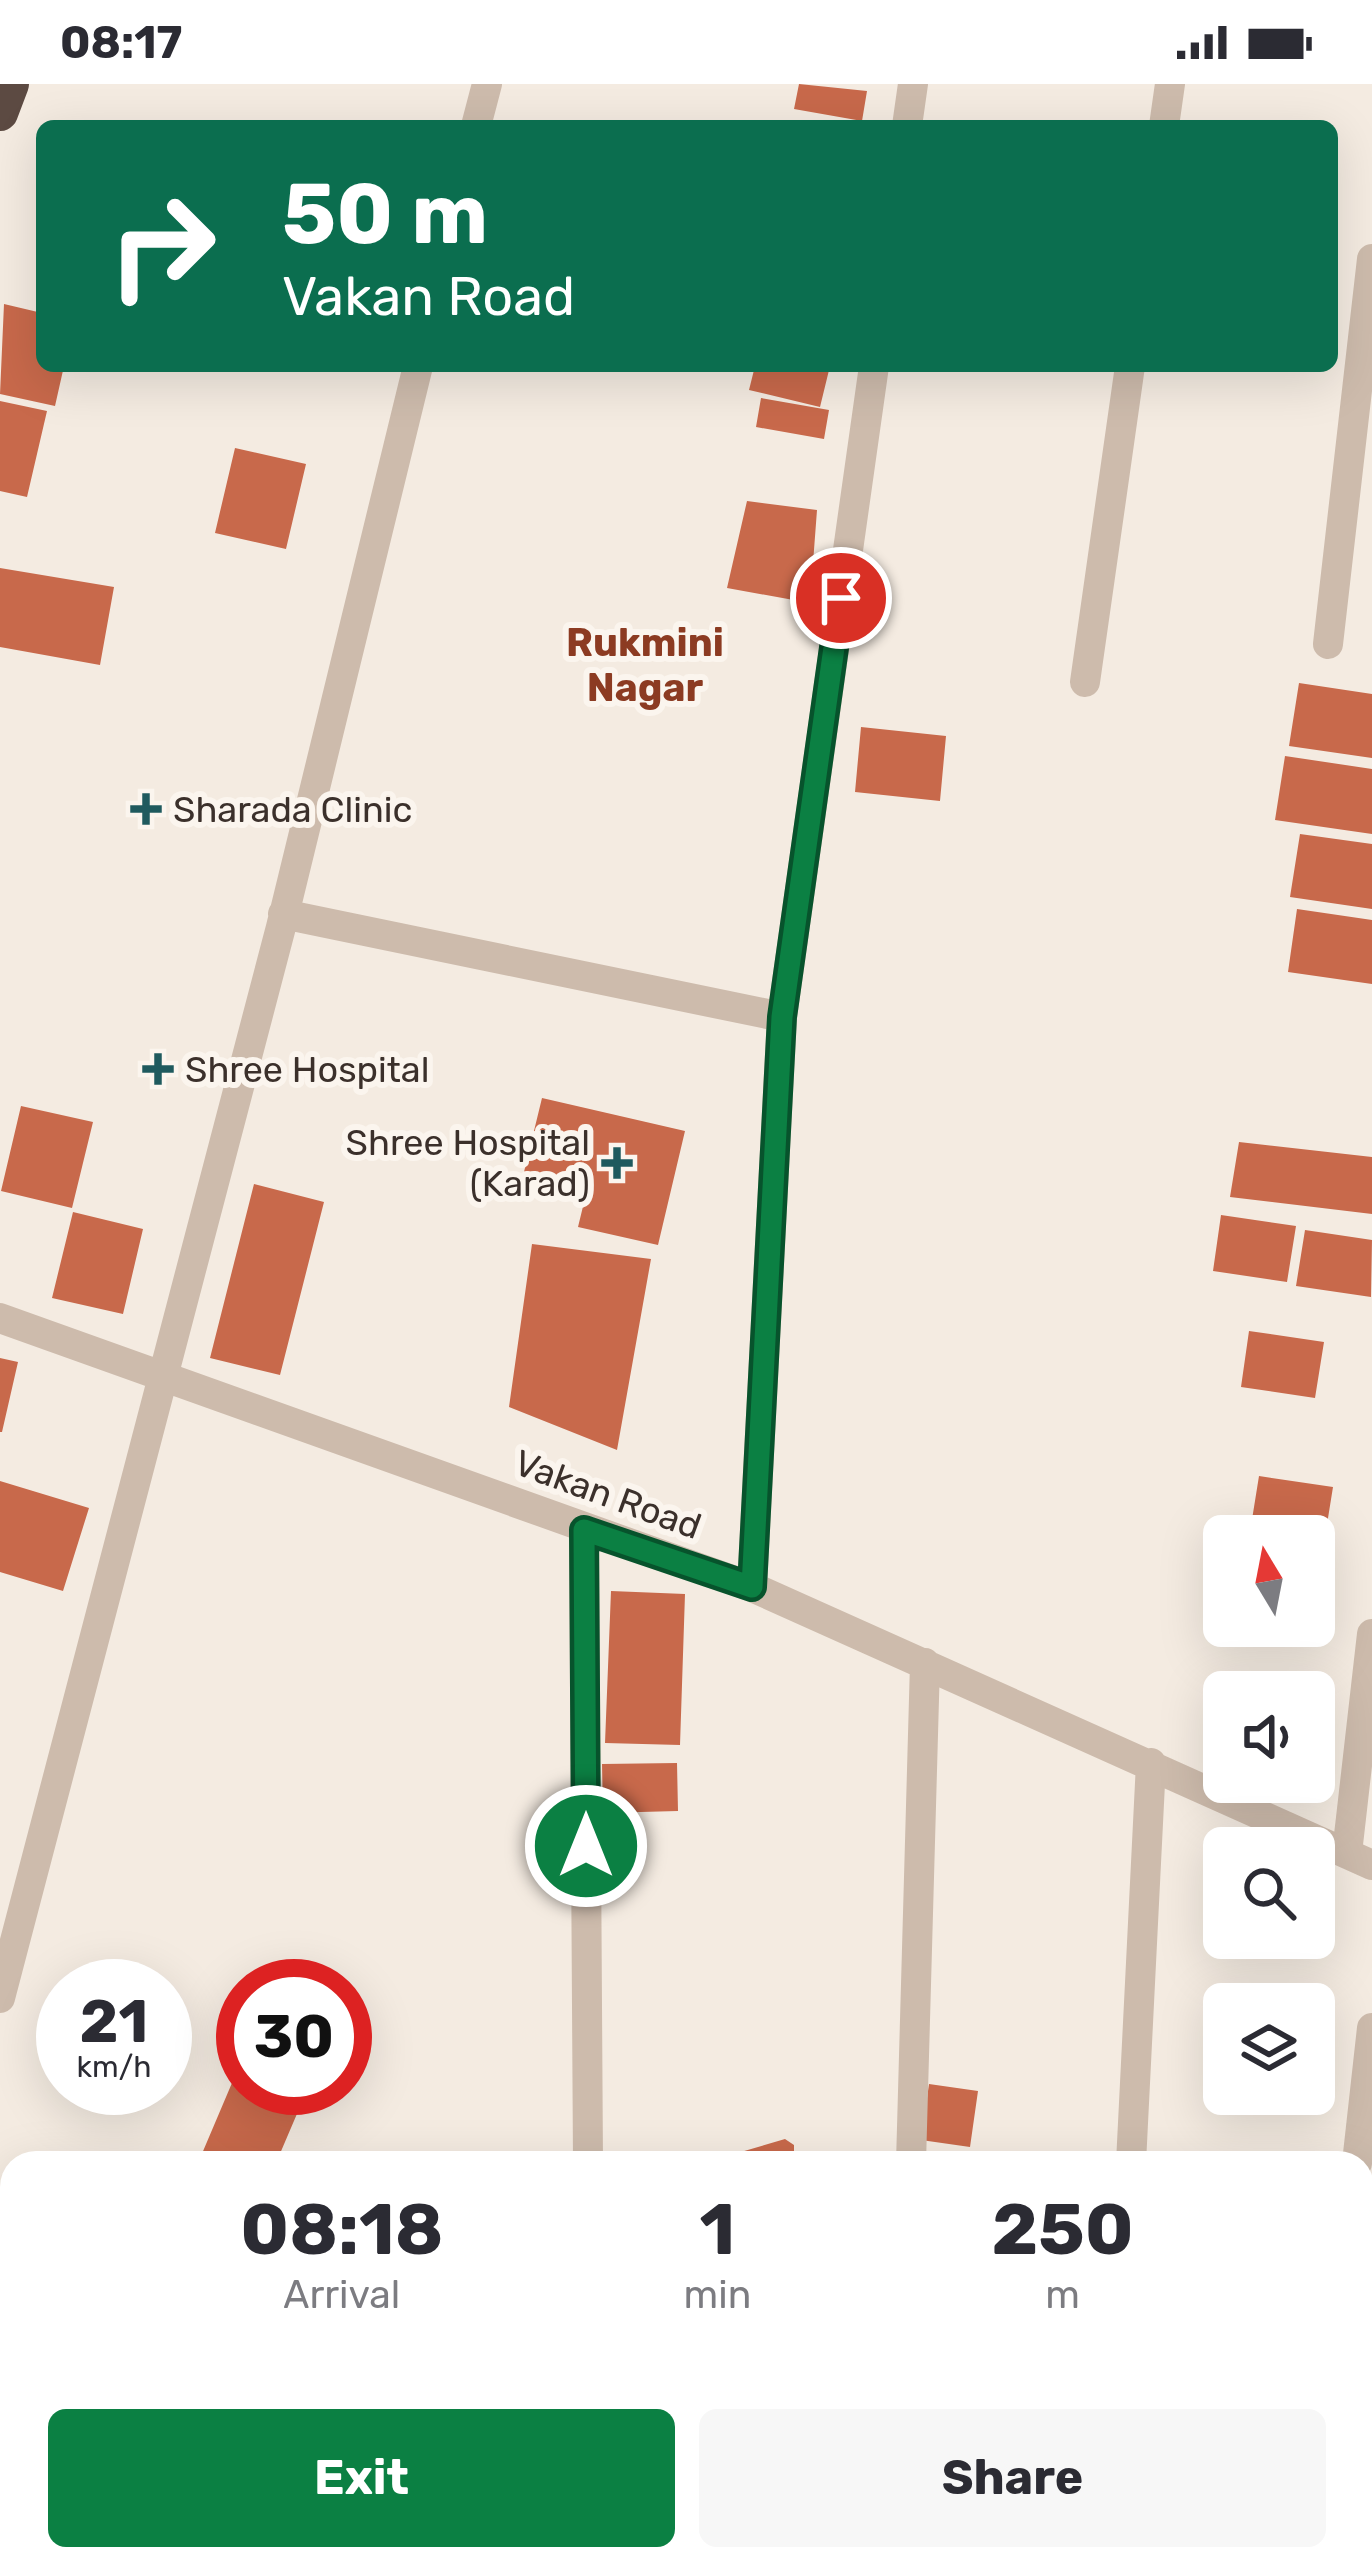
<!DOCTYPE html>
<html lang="en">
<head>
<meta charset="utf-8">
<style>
	body { margin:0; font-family:Rubik,sans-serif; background:#f7f7f7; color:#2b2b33; height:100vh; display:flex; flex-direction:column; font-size:45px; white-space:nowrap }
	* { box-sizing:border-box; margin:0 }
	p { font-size:39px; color:#7c7c81 }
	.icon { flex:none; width:66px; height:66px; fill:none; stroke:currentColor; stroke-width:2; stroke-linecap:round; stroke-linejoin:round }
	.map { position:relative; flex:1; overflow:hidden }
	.sheet { position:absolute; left:0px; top:2067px; width:1374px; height:420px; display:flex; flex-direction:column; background:#fff; border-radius:36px 36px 0 0; box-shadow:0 12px 48px #0002 }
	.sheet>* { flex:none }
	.guide { position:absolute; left:36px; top:36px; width:1302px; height:252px; border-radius:18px; box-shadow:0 12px 48px #0002; background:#0b6e4f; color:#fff; overflow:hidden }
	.needle { width:78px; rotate:350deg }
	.buttons { position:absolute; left:1203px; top:1431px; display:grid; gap:24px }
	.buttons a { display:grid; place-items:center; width:132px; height:132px; border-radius:18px; background:#fff; box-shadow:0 12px 48px #0002; font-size:60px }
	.speed { position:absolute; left:36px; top:1875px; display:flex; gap:24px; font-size:60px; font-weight:700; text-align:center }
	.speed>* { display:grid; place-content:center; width:156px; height:156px; border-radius:50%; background:#fff; box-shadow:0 12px 48px #0002; line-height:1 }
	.speed small { font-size:30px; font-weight:400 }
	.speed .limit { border:18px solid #d22; background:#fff; color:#111 }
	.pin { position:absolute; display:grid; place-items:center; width:102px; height:102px; color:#fff; margin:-51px; border:6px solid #fff; border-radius:50%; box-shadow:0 3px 12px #0007 }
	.me { position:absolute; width:132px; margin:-66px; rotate:0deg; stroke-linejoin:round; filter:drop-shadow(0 0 9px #0008) }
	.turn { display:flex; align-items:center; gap:42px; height:252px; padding:0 48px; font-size:54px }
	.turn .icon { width:156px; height:156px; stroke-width:2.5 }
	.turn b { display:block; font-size:84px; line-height:102px }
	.eta { display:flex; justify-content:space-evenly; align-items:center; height:204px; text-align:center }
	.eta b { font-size:72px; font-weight:700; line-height:84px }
	.cta { display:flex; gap:24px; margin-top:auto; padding:24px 48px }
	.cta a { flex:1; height:138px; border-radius:18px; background:#0b8043; color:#fff; font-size:48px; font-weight:700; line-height:138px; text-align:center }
	.cta a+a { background:#f7f7f7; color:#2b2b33 }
	.status { display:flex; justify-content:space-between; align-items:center; height:84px; padding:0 60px; background:#fff; direction:ltr }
	.status svg { height:33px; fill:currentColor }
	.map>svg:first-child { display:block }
</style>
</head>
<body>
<div class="status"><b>08:17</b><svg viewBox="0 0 49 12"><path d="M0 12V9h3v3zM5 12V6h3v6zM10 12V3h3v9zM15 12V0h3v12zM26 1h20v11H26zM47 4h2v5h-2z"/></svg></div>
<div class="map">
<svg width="1372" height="2487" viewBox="0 0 1372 2487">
	<rect width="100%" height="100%" fill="#f4ebe1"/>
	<!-- building -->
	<path fill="#c8694b" d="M799,0l68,7 -5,30 -68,-12z
		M4,220l38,9v53h22l-9,40 -55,-12z
		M755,282h75l-10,41 -71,-17z
		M761,314l68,12 -5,29 -68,-12z
		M0,317l47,10 -20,86 -27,-6z
		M235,364l71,16 -20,85 -71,-16z
		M747,417l70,9 -7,93 -83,-15z
		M0,484l114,19 -14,78 -100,-18z
		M1299,599l73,11v64l-83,-12z
		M861,643l85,9 -6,65 -85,-9z
		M1285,672l87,13v65l-97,-14z
		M1300,750l72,10v65l-82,-12z
		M1297,825l75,11v64l-84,-12z
		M542,1014l143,33 -27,114 -80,-18 9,-37 -64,-14z
		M21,1022l72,16 -21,86 -71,-17z
		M1239,1058l133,15v57l-142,-17z
		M254,1100l70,18 -44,173 -70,-17z
		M73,1128l70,17 -20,85 -71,-16z
		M1221,1131l75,11 -9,56 -74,-11z
		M1305,1146l67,10 -1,57 -75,-11z
		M532,1160l119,15 -34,191 -108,-43z
		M1249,1247l75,11 -9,56 -74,-11z
		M0,1274l18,4 -16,70h-2z
		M1259,1392l74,11 -9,56 -10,-1v-6l-64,-4z
		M0,1397l89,27 -26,83 -63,-19z
		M611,1507l74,3 -5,151 -75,-2z
		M677,1679l1,48 -75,2 -1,-49z
		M243,1973v31h65l-32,75h-78z
		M929,2000l49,7 -8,56 -49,-7z
		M785,2055l9,6v18h-60v-9z"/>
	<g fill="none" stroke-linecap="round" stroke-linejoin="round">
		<!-- street -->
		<path stroke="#cdbbac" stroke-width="30" d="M476,42l11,-42
			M907,42l6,-42
			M1164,42l6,-42
			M1328,560l44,-385
			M1085,598l45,-316
			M283,830l499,103
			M0,1234l752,269 620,278
			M584,1446l4,633
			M752,1503l30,-570 92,-651
			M1347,1769l25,-219
			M0,1914l281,-1071 137,-561
			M911,2079l14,-500
			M1131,2079l20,-400
			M1357,2079l15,-135
			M0,2133l12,6
			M1233,2475l49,12
			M583,2487v-12
			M900,2487v-12
			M1112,2487v-12
			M1311,2487l1,-12"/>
		<!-- highway -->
		<path stroke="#5c4a42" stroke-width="36" d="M0,29l11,-29"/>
	</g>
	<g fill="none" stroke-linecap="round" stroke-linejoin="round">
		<!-- route casing -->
		<g stroke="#07532c" stroke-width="30">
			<path id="route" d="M586,1762l-2,-316 168,57 30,-570 59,-419"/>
		</g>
		<!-- route -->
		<use href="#route" stroke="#0b8043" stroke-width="21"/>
	</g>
	<!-- markers -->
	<g fill="#1f5a5e" stroke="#fbf5ee" stroke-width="4.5">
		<path d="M140 707h12v12h12v12h-12v12h-12v-12h-12v-12h12z"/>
		<path d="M152 967h12v12h12v12h-12v12h-12v-12h-12v-12h12z"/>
		<path d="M611 1061h12v12h12v12h-12v12h-12v-12h-12v-12h12z"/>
	</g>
	<g text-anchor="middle" stroke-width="12" stroke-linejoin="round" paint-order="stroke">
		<!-- poi labels -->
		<g font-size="36" fill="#3b302b" stroke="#fbf5ee" text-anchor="start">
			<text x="173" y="738">Sharada Clinic</text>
			<text x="185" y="998">Shree Hospital</text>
			<text x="590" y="1071" text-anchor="end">Shree Hospital<tspan x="590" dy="41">(Karad)</tspan></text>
		</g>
		<!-- street labels -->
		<g font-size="36" fill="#3b302b" stroke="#fbf5ee">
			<text transform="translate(608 1410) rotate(20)" y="13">Vakan Road</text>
		</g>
		<!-- neighbourhood labels -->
		<g font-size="39" font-weight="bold" fill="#8c3b22" stroke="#fbf5ee">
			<text x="645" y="572">Rukmini<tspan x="645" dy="45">Nagar</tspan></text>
		</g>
	</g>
</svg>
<div class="buttons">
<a><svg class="needle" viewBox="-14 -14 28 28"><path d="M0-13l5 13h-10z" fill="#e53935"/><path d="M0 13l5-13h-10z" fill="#7c7c81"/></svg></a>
<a><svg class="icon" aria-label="sound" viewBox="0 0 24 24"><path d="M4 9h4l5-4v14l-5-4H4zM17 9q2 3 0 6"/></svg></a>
<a><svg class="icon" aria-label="search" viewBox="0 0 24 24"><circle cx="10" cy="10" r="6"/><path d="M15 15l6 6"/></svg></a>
<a><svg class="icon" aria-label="layers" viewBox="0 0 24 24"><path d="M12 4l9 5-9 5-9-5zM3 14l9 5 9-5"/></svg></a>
</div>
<div class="speed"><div>21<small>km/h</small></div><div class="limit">30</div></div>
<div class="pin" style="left:841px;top:514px;background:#d93025"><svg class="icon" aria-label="arrive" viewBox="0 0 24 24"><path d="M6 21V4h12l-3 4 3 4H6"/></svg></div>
<svg class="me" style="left:586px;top:1762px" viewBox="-20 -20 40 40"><circle r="17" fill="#0b8043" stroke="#fff" stroke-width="3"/><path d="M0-11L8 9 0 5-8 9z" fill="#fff"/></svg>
<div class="guide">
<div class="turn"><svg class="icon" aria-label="right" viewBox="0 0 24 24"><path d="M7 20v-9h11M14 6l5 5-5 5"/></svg><div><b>50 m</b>Vakan Road</div></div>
</div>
<section class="sheet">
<div class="eta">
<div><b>08:18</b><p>Arrival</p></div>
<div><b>1</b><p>min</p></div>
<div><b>250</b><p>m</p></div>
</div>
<div class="cta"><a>Exit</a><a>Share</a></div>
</section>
</div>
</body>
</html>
